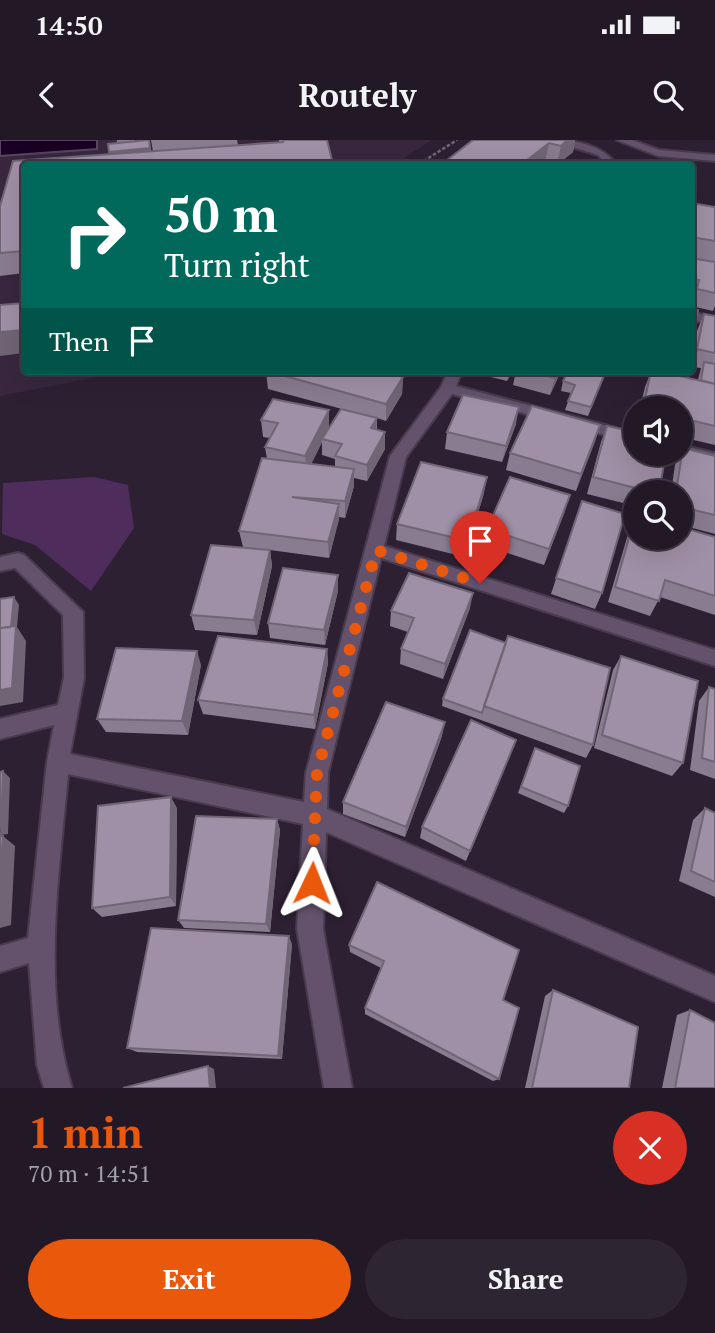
<!DOCTYPE html>
<html lang="en">
<head>
<meta charset="utf-8">
<style>
	body { margin:0; font-family:"PT Serif",serif; background:#2e2532; color:#f1f3f6; height:100vh; display:flex; flex-direction:column; font-size:26px; white-space:nowrap }
	* { box-sizing:border-box; margin:0 }
	p { font-size:23px; color:#a2a0a7 }
	.icon { flex:none; width:38px; height:38px; fill:none; stroke:currentColor; stroke-width:2; stroke-linecap:round; stroke-linejoin:round }
	.map { position:relative; height:948px; overflow:hidden }
	.panel { display:flex; flex-direction:column; background:#221826; flex:1 }
	.panel>* { flex:none }
	.hud { position:absolute; left:21px; top:21px; width:674px; height:214px; border-radius:7px; box-shadow:0 7px 28px #0002,0 0 0 2px #3f3743; background:#00695c; color:#fff; overflow:hidden }
	.controls { position:absolute; left:623px; top:256px; display:grid; gap:14px }
	.controls a { display:grid; place-items:center; width:70px; height:70px; border-radius:50%; background:#221826; box-shadow:0 7px 28px #0002,0 0 0 2px #3f3743; font-size:35px }
	.pin { position:absolute; display:grid; place-items:center; width:60px; height:60px; color:#fff; margin:-72px -30px; border-radius:50% 50% 50% 0; rotate:-45deg; box-shadow:0 0 7px #0007 }
	.pin .icon { rotate:45deg }
	.me { position:absolute; width:77px; margin:-38px; rotate:2deg; stroke-linejoin:round; filter:drop-shadow(0 0 5px #0008) }
	.turn { display:flex; align-items:center; gap:24px; height:147px; padding:0 28px; font-size:32px }
	.turn .icon { width:91px; height:91px; stroke-width:2.5 }
	.turn b { display:block; font-size:49px; line-height:60px }
	.then { display:flex; align-items:center; height:66px; padding:0 28px; background:#0003; gap:14px; font-size:26px }
	.round { display:grid; place-items:center; flex:none; width:74px; height:74px; border-radius:37px; background:#2e2532 }
	.head { display:flex; align-items:center; justify-content:space-between; height:119px; padding:0 28px }
	h1 { font-size:42px; font-weight:700; line-height:52px; color:#ea580c }
	.cta { display:flex; gap:14px; margin-top:auto; padding:14px 28px }
	.cta a { flex:1; height:80px; border-radius:42px; background:#ea580c; color:#fff; font-size:28px; font-weight:700; line-height:80px; text-align:center }
	.cta a+a { background:#2e2532; color:#f1f3f6 }
	.status { display:flex; justify-content:space-between; align-items:center; height:49px; padding:0 35px; background:#221826; direction:ltr }
	.status svg { height:19px; fill:currentColor }
	header { display:flex; justify-content:space-between; align-items:center; height:91px; padding:0 28px; background:#221826; font-size:32px; font-weight:700 }
	.map>svg:first-child { display:block }
</style>
</head>
<body>
<div class="status"><b>14:50</b><svg viewBox="0 0 49 12"><path d="M0 12V9h3v3zM5 12V6h3v6zM10 12V3h3v9zM15 12V0h3v12zM26 1h20v11H26zM47 4h2v5h-2z"/></svg></div>
<header><svg class="icon" aria-label="back" viewBox="0 0 24 24"><path d="M15 5l-7 7 7 7"/></svg>Routely<svg class="icon" aria-label="search" viewBox="0 0 24 24"><circle cx="10" cy="10" r="6"/><path d="M15 15l6 6"/></svg></header>
<div class="map">
<svg width="715" height="948" viewBox="0 0 715 948">
	<rect width="100%" height="100%" fill="#2d2033"/>
	<!-- built -->
	<path fill="#38273f" d="M0,0h432l-37,24h-371v207h104l-128,25z"/>
	<!-- green -->
	<path fill="#4e2c5c" d="M94,337l34,8 6,43 -43,63 -56,-46 -33,-11 1,-51z"/>
	<!-- water -->
	<path fill="#190024" stroke="#584461" stroke-width="2" d="M0,0h97v9l-97,7z"/>
	<g fill="none" stroke-linecap="round" stroke-linejoin="round">
		<!-- minor casing -->
		<g stroke="#473b4d" stroke-width="4">
			<path id="minor" d="M550,0c24,0 51,4 66,24h-10l-8,-9z
				M617,0h15l27,10 56,5v6l-57,-5z
				M691,172l24,5v8l-24,-5z
				M448,231h14l-6,15 179,47v10l-183,-49 -46,63 -22,89 331,104v16l-334,-108 -53,215 -1,36 388,167v26l-389,-170 -3,97 29,159h-28l-27,-159 6,-105 -235,-50c-9,102 -27,214 4,314h-28l-7,-23 -8,-102 -29,9v-26l28,-8 19,-176 7,-37 -54,14v-20l58,-14 6,-27 -1,-63 -48,-47 -15,3v-14l18,-4 6,2 59,57 1,66 -14,76 234,48 2,-29 84,-317 51,-69z
				M681,305l34,8v12l-40,-11 6,-1z"/>
		</g>
		<!-- path -->
		<path stroke="#726777" stroke-width="2.5" stroke-dasharray="3.5 2" stroke-linecap="butt" d="M419,24l38,-24"/>
		<!-- minor -->
		<use href="#minor" fill="#64526d" fill-rule="evenodd"/>
	</g>
	<!-- wall -->
	<path fill="#8a7c90" fill-rule="evenodd" d="M117,0h18v1l14,-1 2,11h2l-2,-11h86l1,5 41,-3v-2h48l6,24h-309v109l-24,3v-70l13,-45 97,-7 -2,-10 9,-1z
		M473,0h102l-2,12 -15,12 -13,-1 -2,1h-101z
		M691,63l24,4v99l-2,5 -22,-5 2,-10h-2z
		M704,174l11,2v129l-34,-8v-29h-41l5,-21 4,-10 -23,-6h65v-23h2l4,-17zM693,227l8,1 -3,12 -10,-2z
		M475,231h38l-6,10 -32,-8z
		M516,231h45l-11,24 -37,-10z
		M606,231l-18,45 -23,-6 6,-17 -10,-2 2,-10z
		M266,232l137,5 -1,17 -16,27 -9,-3v12l8,19 -18,32 -13,-3v8l-9,32 -6,-1 -10,41 -59,-8 2,16 -15,69 -62,-5 -4,-15 73,-65 -21,-3 -4,-16 28,-72 -2,-12 5,-9 -7,-1 -2,-17 68,7 24,-15 -85,-23zM322,302v13l13,4v8l-24,-3z
		M516,284l-14,38 -57,-13 2,-17z
		M600,285l-24,66 -70,-21 4,-17z
		M607,286l52,66h-24v14l-48,-12 14,-52z
		M683,308l32,8v78l-34,-9v-33h-10l4,-27z
		M484,353l-19,64 -69,-17 1,-16z
		M582,361l20,92 -7,16 -44,-15z
		M565,371l-21,54 -61,-20 4,-16z
		M635,376l80,21v78l-55,-18 -10,19 -42,-14 21,-71z
		M338,435v16l-13,54 -55,-7 -2,-15z
		M470,468l-27,71 -43,-15 1,-15 7,-17 -18,-6 1,-15z
		M470,490l123,115 -7,13 -144,-52 1,-7z
		M327,509l1,14 -13,66 -112,-15 -5,-14z
		M621,516l62,107 -11,13 -78,-28 19,-78z
		M201,525l-13,70 -82,-3 -9,-13z
		M709,547l6,2v90l-25,-9 9,-69z
		M442,596l-37,101 -62,-23v-12z
		M516,600l-50,121 -46,-23 2,-11z
		M535,608l33,58 -4,7 -46,-20z
		M177,668l-1,98 -74,11 -10,-9z
		M705,668l10,5v84l-36,-16 14,-61z
		M277,679l3,11 -10,102 -86,-4 -6,-8z
		M292,804l-10,115 -145,-7 -10,-4z
		M349,805l154,55 -4,79 -6,2 -128,-67v-6l16,-40 -31,-16z
		M553,850l76,98h-104l20,-92z
		M690,870l25,78h-53l15,-73z"/>
	<!-- shaded-wall -->
	<path fill="#706575" d="M567,0h8l-2,12 -15,12h-1l4,-18z
		M549,3l-4,20 -2,1h-21z
		M150,8l2,8 -41,4 -2,-8z
		M24,190v23l-24,3v-24z
		M510,231h3l-6,10z
		M558,231h3l-11,24 5,-17z
		M403,237l-1,17 -16,27v-17z
		M519,267l-3,17 -14,38 4,-16z
		M329,270v16l-7,13v3l-15,31 -2,-17z
		M377,278l-1,17 -5,-7z
		M600,285l-5,17 -19,49 5,-17z
		M385,292v17l-18,32v-16z
		M354,329v17l-9,32v-17z
		M487,337l-3,16 -19,64 3,-16z
		M570,355l-5,16 -21,54 5,-16z
		M339,364v16l-10,38 -1,-16z
		M270,410l2,16 -15,69 -3,-15z
		M338,435v16l-13,54 -1,-15z
		M473,453l-3,15 -27,71 2,-15z
		M14,457l5,8 -2,22 9,14 -3,61 -23,4v-16l11,-60z
		M327,509l1,14 -13,66 -1,-14z
		M197,511l4,14 -13,70 -6,-14z
		M445,582l-3,14 -37,101 1,-10z
		M3,631l7,7 -2,56 -8,1z
		M171,657l6,11 -1,98 -6,-9z
		M277,679l3,11 -10,102 -4,-8z
		M3,696l12,10 -4,79 -11,3v-53z
		M289,796l3,8 -10,115 -4,-3z
		M208,926l6,3 2,19h-6z"/>
	<!-- building -->
	<path fill="#a090a7" stroke="#706575" stroke-width="2" d="M149,0l1,8 -41,4 -1,-8z
		M283,0h44l6,24h-38l-1,-3 -52,3h-218v87l-24,2v-47l13,-45 270,-19z
		M473,0h94l-6,6 -12,-3 -27,21h-80z
		M691,63l24,4v34l-24,-4z
		M691,118l24,4v31l-18,-4 2,-9 -8,-2z
		M24,163v27l-24,2v-27z
		M691,169l7,1 -7,35z
		M704,174l11,2v37l-18,-4z
		M691,208l6,1 -4,19h-2z
		M704,222l11,2v20l-14,-4z
		M267,231h114l22,6 -17,27z
		M527,231h31l-3,7z
		M568,231h38l-15,36 -23,-6 7,-16 -12,-4z
		M651,231h6l58,13v42l-34,-8v-10h-38z
		M463,255l56,12 -13,39 -59,-14z
		M273,259l56,11 -24,46 -40,-9 13,-24 -17,-3z
		M532,266l68,19 -19,49 -71,-21z
		M341,269l36,9 -6,10 14,4 -18,33 -32,-9 7,-12 -20,-5z
		M607,286l28,6v21h31l-7,39h-8l-58,-15z
		M683,308l32,8v59l-34,-8v-15h-5z
		M262,318l92,11 -9,32 -53,-4 47,7 -11,38 -89,-11z
		M421,322l66,15 -19,64 -71,-17z
		M510,337l60,18 -21,54 -62,-20z
		M582,361l43,13 -23,79 -46,-15z
		M635,377v20h46v-10l34,10v59l-50,-16 -6,21 -44,-14z
		M211,405l59,5 -16,70 -63,-5z
		M283,428l55,7 -14,55 -56,-7z
		M409,433l64,20 -28,71 -44,-15 13,-31 -23,-7z
		M14,457l-3,30 -11,1v-29z
		M16,486l-4,62 -12,2v-62z
		M470,490l36,13 -24,70 -39,-14z
		M218,496l109,13 -13,66 -116,-15z
		M508,496l102,32 -17,77 -109,-39z
		M116,508l81,3 -15,70 -85,-2z
		M621,516l77,25 -15,82 -81,-28z
		M709,547l6,2v73l-13,-4z
		M386,562l59,20 -39,105 -63,-25z
		M471,580l45,20 -46,111 -48,-24z
		M535,608l45,18 -12,40 -47,-19z
		M3,631l-2,57h-1v-56z
		M171,657l-1,100 -78,11 6,-102z
		M705,668l10,5v69l-24,-11z
		M196,676l81,3 -11,105 -88,-4z
		M0,696h3l-3,39z
		M377,742l142,68 -16,50 16,8 -20,71 -134,-71 19,-47 -35,-16z
		M151,788l138,8 -11,120 -151,-8z
		M553,850l85,37 -9,61h-97z
		M690,870l25,13v65h-40z
		M208,926l2,22h-87z"/>
	<g fill="none" stroke-linecap="round" stroke-linejoin="round">
		<!-- route -->
		<path stroke="#ea580c" stroke-width="12" stroke-dasharray="0 21.6" d="M312,743l5,-110 59,-223 104,33"/>
	</g>
</svg>
<div class="controls">
<a><svg class="icon" aria-label="sound" viewBox="0 0 24 24"><path d="M4 9h4l5-4v14l-5-4H4zM17 9q2 3 0 6"/></svg></a>
<a><svg class="icon" aria-label="search" viewBox="0 0 24 24"><circle cx="10" cy="10" r="6"/><path d="M15 15l6 6"/></svg></a>
</div>
<div class="pin" style="left:480px;top:443px;background:#d93025"><svg class="icon" aria-label="arrive" viewBox="0 0 24 24"><path d="M6 21V4h12l-3 4 3 4H6"/></svg></div>
<svg class="me" style="left:312px;top:743px" viewBox="-20 -20 40 40"><path d="M0-17L14 15 0 8-14 15z" fill="#ea580c" stroke="#fff" stroke-width="4"/></svg>
<div class="hud">
<div class="turn"><svg class="icon" aria-label="right" viewBox="0 0 24 24"><path d="M7 20v-9h11M14 6l5 5-5 5"/></svg><div><b>50 m</b>Turn right</div></div>
<div class="then">Then<svg class="icon" aria-label="arrive" viewBox="0 0 24 24"><path d="M6 21V4h12l-3 4 3 4H6"/></svg></div>
</div>
</div>
<section class="panel">
<div class="head"><div><h1>1 min</h1><p>70 m · 14:51</p></div><a class="round" style="background:#d93025;color:#fff"><svg class="icon" aria-label="close" viewBox="0 0 24 24"><path d="M6 6l12 12M18 6L6 18"/></svg></a></div>
<div class="cta"><a>Exit</a><a>Share</a></div>
</section>
</body>
</html>
